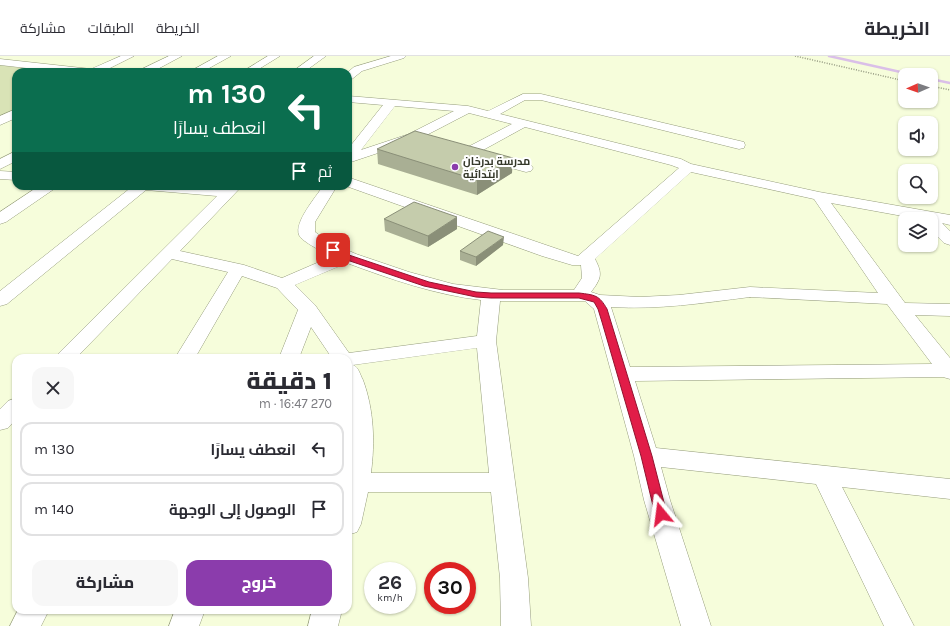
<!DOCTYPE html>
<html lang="ar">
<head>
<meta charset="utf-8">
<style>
	body { margin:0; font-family:Karla,Cairo,sans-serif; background:#f7f7f7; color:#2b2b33; direction:rtl; height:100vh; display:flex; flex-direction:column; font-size:15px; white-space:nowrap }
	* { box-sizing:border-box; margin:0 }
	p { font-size:13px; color:#7c7c81 }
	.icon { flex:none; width:22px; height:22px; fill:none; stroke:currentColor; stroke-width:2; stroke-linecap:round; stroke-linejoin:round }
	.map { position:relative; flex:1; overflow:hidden; direction:ltr }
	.side { position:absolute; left:12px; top:298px; width:340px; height:260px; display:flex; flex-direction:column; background:#fff; border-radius:12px; box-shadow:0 1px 3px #0004; direction:rtl }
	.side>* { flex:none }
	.hud { position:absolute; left:12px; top:12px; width:340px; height:122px; border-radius:12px; box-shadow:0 1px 3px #0004; direction:rtl; background:#0b6e4f; color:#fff; overflow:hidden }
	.needle { width:26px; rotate:268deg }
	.controls { position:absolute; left:898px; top:12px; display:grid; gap:8px }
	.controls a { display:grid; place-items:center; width:40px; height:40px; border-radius:8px; background:#fff; box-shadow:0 1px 3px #0004; font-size:20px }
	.speed { position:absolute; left:364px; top:506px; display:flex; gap:8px; font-size:20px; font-weight:700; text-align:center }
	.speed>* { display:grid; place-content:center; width:52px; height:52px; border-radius:50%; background:#fff; box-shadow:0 1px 3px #0004; line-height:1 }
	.speed small { font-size:10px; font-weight:400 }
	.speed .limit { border:6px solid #d22; background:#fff; color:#111 }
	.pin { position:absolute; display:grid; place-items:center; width:34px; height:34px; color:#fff; margin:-17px; border-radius:8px; box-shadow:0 2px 6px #0006 }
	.me { position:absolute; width:44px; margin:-22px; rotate:344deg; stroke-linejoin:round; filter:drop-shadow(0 0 3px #0008) }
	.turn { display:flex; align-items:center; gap:14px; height:84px; padding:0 20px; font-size:18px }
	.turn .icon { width:52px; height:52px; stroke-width:2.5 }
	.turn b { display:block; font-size:28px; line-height:34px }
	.then { display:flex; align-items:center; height:38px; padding:0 20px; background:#0003; gap:8px; font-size:15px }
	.round { display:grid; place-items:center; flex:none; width:42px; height:42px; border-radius:12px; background:#f7f7f7 }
	.overview { display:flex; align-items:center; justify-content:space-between; height:68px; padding:0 20px }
	h1 { font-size:24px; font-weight:800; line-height:30px }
	.cta { display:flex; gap:8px; margin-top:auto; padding:8px 20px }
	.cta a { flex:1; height:46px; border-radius:12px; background:#8b3cac; color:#fff; font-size:16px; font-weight:800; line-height:46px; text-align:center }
	.cta a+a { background:#f7f7f7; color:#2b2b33 }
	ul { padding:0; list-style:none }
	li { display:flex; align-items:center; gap:12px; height:54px; margin:0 8px 6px; padding:0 12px; border:2px solid #e1e1e2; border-radius:12px }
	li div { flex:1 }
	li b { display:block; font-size:15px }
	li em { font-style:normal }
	header { display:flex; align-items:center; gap:24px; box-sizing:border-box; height:56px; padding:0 20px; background:#fff; border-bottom:1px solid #e1e1e2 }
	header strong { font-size:19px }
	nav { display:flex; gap:22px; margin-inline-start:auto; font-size:14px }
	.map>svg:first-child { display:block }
</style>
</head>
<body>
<header>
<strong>الخريطة</strong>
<nav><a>الخريطة</a><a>الطبقات</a><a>مشاركة</a></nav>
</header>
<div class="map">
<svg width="950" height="570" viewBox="0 0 950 570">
	<rect width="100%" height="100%" fill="#f6fddb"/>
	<!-- green -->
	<path fill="#d9e3b6" d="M0,9l50,7h-34v36l-13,8 -3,-1z"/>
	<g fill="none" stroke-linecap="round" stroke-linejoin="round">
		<!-- stream -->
		<path stroke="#dabfe8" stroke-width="2.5" d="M829,0l85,19
			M931,23l19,4"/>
		<!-- minor casing -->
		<g stroke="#969d7d" stroke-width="1">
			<path id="minor" d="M121,0h13l-32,16h-40l-62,-7v-6l91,10z
				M169,0h13l-30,16h-13l1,-2z
				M218,0h13l-29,16h-13z
				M268,0h12l-26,16h-12z
				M314,0h12l-22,16h-12z
				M391,0h15l-2,2 -42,13 -10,8 -4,1v-8l6,-5z
				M523,38h18l203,48 1,3 -1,3 -5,1 -198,-49h-16l-25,14 181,45 10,5 128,28 131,23v10l-8,-2 8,8v14l-6,-2 -13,-13v-11h-12l-88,-16 74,100 45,1v12l-35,-1 35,43v21l-7,-2 -308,4 21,67 294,31v20l-108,-12 72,139h-30l-68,-142 -155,-17 9,33 41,126h-30l-37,-126 -10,-44 -40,-147 -9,-8h-85l-4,40 32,237 3,48h-30l-1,-48 -9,-86h-123l-7,32 -4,8 -9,3v-77l2,-31 -2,-20v-49h-16l-21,-31 -12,31h-20l19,-48 -21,-22 -35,-12 -47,82h-20l53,-86 -56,-13 -96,99h-22l163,-162 -71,-6 -139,114 -7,2v-15l133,-105 92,1 2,-1h15l-62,65 64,14 38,13 51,-22c-8,-3 -31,-14 -34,-21 -5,-13 17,-38 24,-49h14l-22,36v10l14,10 27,12 53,18 44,12 50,6h71l8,-12 -1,-13h-9l-30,-9 -196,-70h2v-8l5,1 225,77 101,-88 -8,-3 -146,-38 -51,28h-10l-2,-3 2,-3 48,-25 -43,-11 -52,27 -69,23v-14l35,-44 -35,-3v-6l120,10 20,5zM395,50l59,5 -45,23 -48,16zM691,116l123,27 64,94 -128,-6 -71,8 -39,2 -40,-2 -9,-3c10,-13 12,-18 4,-33zM347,207c43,16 89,32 134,37l-4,36 -128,17 -34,-48 -20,-20zM750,241l137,7 45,60 -302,3 -19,-60c47,3 92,-4 139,-10zM477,292l12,125h-118c4,-31 3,-63 -8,-93 -3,-5 -4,-13 -10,-15z
				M16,53v9l-16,7v-9z
				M16,95v10l-16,8v-10z
				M486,97l45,12 2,3 -2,3 -5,1 -45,-12 -2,-3 2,-3z
				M0,115l16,1v8l-16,-1z
				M39,130h17l-2,3 -48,33 -6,2v-12z
				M16,342v21l-8,9 -8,2v-21l8,-8z
				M18,554h31l-8,16h-31z
				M175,554h30l-6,16h-30z
				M312,554h30l-4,16h-30z"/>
		</g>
		<!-- path -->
		<path stroke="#949981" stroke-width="1.5" stroke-dasharray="1 1.5" stroke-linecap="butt" d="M795,0l110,25
			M931,30l19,4"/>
		<!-- minor -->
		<use href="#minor" fill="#fff" fill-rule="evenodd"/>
	</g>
	<!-- wall -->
	<path fill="#a9af94" d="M377,93l135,24 -35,22 -99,-31z
		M384,163l73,10 -29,18 -43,-16z
		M503,189l-27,21 -16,-6v-9z"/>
	<!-- shaded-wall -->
	<path fill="#8a8f78" d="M513,102l-1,15 -35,22v-15z
		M457,161v12l-29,18v-11z
		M504,181l-1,8 -27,21v-9z"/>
	<!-- building -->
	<path fill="#c5ccac" stroke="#8a8f78" d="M415,75l98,27 -36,22 -100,-31z
		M414,146l43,15 -29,19 -44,-17z
		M488,175l16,6 -28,20 -16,-6z"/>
	<!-- route -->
	<path fill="#e11d48" stroke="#92132f" d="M333,192l16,7 80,27 47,10 15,1h88c16,2 20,2 28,16l45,147 15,58 -2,3 -4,2 -4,-2 -2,-3 -14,-58 -39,-134 -4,-13 -4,-7 -15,-4h-88l-15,-1 -52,-11 -80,-27 -14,-7v-3z"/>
	<!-- markers -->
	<circle fill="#8b3cac" stroke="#fff" stroke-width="1.5" cx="455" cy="111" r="4"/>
	<g text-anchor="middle" stroke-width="4" stroke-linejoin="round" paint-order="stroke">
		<!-- far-poi labels -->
		<g font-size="11" font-weight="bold" fill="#35382a" stroke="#fff" text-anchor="start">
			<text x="463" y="109">مدرسة بدرخان<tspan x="463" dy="13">ابتدائية</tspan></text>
		</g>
	</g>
</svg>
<div class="controls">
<a><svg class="needle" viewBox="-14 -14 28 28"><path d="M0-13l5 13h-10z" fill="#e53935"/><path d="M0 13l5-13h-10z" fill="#7c7c81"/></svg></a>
<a><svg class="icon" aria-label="sound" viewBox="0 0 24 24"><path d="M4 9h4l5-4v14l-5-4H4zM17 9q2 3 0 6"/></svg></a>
<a><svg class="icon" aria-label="search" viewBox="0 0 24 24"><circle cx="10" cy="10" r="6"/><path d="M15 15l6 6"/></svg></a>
<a><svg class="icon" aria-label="layers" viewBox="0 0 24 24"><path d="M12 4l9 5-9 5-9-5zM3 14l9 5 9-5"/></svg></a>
</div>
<div class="speed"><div>26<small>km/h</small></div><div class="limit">30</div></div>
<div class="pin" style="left:333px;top:194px;background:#d93025"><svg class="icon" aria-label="arrive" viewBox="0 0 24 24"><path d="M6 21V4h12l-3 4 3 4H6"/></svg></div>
<svg class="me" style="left:661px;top:458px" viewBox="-20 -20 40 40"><path d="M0-17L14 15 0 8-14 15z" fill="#e11d48" stroke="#fff" stroke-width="4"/></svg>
<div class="hud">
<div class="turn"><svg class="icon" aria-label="left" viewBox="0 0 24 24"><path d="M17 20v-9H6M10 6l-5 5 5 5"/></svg><div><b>130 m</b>انعطف يسارًا</div></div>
<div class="then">ثم<svg class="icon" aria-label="arrive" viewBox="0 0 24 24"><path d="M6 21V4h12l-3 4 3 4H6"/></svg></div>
</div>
<section class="side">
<div class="overview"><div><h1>1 دقيقة</h1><p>270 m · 16:47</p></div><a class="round"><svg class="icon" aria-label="close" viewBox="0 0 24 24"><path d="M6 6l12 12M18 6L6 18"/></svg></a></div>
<ul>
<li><svg class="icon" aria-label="left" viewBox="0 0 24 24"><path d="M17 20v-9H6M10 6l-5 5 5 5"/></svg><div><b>انعطف يسارًا</b></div><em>130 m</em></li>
<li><svg class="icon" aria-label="arrive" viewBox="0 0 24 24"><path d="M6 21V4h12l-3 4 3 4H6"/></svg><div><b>الوصول إلى الوجهة</b></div><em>140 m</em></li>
</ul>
<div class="cta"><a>خروج</a><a>مشاركة</a></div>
</section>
</div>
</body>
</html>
